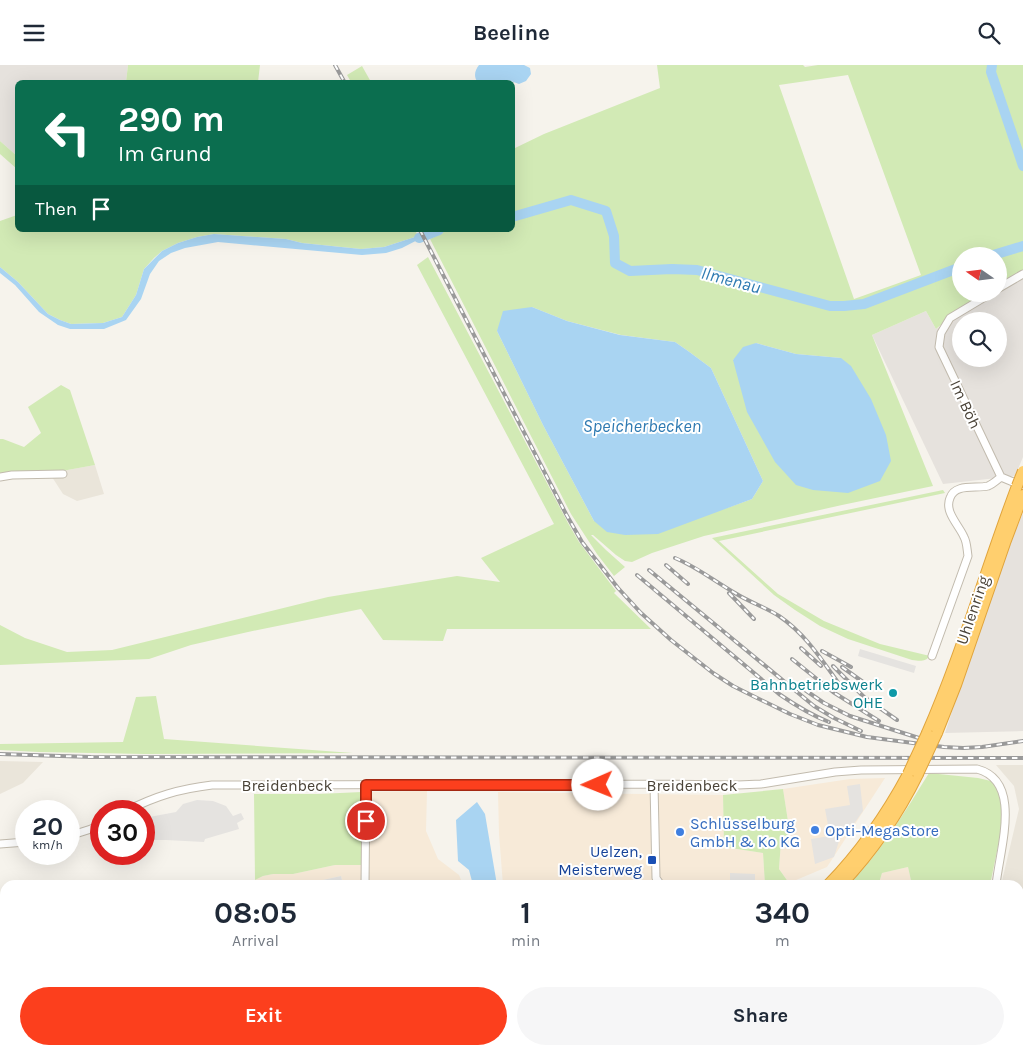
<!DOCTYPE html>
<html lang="en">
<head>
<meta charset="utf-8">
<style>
	body { margin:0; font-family:Karla,sans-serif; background:#f6f6f7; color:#1f2937; height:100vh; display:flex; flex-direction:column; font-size:19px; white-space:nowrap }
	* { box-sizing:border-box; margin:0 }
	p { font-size:16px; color:#747a83 }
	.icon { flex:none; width:28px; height:28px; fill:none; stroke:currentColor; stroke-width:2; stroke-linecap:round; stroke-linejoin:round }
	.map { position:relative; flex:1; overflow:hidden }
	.details { position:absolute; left:0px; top:815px; width:1024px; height:175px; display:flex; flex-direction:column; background:#fff; border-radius:15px 15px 0 0; box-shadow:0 5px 20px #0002 }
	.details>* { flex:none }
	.hud { position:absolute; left:15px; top:15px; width:500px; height:152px; border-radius:8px; box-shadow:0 5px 20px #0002; background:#0b6e4f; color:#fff; overflow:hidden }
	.needle { width:32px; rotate:284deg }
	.buttons { position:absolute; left:952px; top:182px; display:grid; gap:10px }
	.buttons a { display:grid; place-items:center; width:55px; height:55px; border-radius:50%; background:#fff; box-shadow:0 5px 20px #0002; font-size:25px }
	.speed { position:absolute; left:15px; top:735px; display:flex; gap:10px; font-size:25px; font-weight:700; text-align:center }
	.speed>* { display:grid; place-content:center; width:65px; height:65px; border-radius:50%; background:#fff; box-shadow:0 5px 20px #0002; line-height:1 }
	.speed small { font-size:12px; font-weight:400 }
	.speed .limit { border:8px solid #d22; background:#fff; color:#111 }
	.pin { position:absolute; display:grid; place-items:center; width:42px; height:42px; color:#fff; margin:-21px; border:2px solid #fff; border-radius:50%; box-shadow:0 1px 5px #0007 }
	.me { position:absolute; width:55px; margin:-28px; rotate:269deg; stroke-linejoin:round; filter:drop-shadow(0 0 4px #0008) }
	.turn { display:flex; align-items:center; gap:18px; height:105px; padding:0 20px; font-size:22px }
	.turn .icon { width:65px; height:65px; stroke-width:2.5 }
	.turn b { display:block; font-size:35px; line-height:42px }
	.then { display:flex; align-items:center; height:48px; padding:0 20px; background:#0003; gap:10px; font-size:19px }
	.eta { display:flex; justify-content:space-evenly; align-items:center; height:85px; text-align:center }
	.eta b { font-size:30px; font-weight:700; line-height:35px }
	.action { display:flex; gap:10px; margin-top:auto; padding:10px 20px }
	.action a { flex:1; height:58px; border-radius:30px; background:#fc3f1d; color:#fff; font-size:20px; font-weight:700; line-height:58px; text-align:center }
	.action a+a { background:#f6f6f7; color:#1f2937 }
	header { display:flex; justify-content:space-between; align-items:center; height:65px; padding:0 20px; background:#fff; font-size:22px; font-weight:700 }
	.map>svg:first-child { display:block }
</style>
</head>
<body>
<header><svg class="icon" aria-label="menu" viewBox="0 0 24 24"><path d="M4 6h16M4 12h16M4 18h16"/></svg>Beeline<svg class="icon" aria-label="search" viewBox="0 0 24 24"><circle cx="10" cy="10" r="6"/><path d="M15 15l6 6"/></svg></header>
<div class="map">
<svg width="1023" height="990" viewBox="0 0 1023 990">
	<rect width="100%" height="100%" fill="#f6f3ec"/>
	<!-- residential -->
	<path fill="#eae5da" d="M95,400l9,29 -27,7 -14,-7 -11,-17 10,-6z
		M0,696l43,1 -20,21 -23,11z
		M996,700h27v149h-4v-29h-18l18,-76 -5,-23z"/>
	<!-- commercial -->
	<path fill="#f7ead8" d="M885,713l-58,89 -38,16 -10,-14 2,-28 9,-7 -7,-45 67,-10z
		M427,726l-1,40 12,28 21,16 4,10h-120l-2,-9 -27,6 1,3h-60v-5l8,-4 10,-2h20l42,-9h26l1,-73z
		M498,727l225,3 1,52 39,6 2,32h-262l-4,-51z
		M908,802l4,18h-32l-1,-2 3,-10z
		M1023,862v128h-614l24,-5h586v-122z"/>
	<!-- industrial -->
	<path fill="#e6e2dd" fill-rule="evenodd" d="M0,0h128l-2,17 -108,1 -1,73 -17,-15z
		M1023,211v181l-8,19 -72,8 -71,-149 54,-24 10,18 57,-35h6v-4zM961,256h38v38h-38z
		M1023,448v218l-78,2 40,-122 25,-68z"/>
	<!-- green -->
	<path fill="#d2eab5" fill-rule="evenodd" d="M128,0h132l-2,17h-132z
		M657,0h146l2,2 13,-2h205v206l-24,15v-30h-38v38h26l-32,19 -19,16 -10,-18 -54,24 61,151 -91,19 -138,31 -52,17 -20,9 -7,-1 -9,-6 -23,-20h-2l15,15 19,17 -11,9 -17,-22 -26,-40 -141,-275 13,-6 -1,-3h70l1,-81 31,-15 116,-46zM848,10l73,200 -67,24 -75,-214zM532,242l35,14 54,14 54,7 13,9 23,17 52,113 -11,18 -25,9 -133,13 -51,-96 -46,-94zM756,278l40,11 45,4 -108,2z
		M362,1l9,16h-20l-4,-7z
		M0,76l17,15v13l-17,-15z
		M17,150l1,15h397l3,6 -34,11 -23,2 -59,-6 -16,-4 -72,-5 -17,3 -19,6 -16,8 -8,7 -10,11 -8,26 -14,22 -19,6 -32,1 -11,-4 -12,-6 -30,-32 -18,-15v-46z
		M428,192l140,266 11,19 37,49 -2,2 37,36h-204l-4,12 -60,-1 -22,-31 -113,23 -57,13 -42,14 -149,6v-40l25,13 42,14 45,-2 216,-53 129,-21 43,6 -19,-24 73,-34 -137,-259z
		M61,320l9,5 25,75 -33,6 -62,3v-35h3l21,8 17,-14 -13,-26z
		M943,425l2,3 -226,48 59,53 46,27 56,23 50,12c-5,6 -10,5 -18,4l-64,-21 -28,-13 -25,-16 -21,-15 -62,-57z
		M156,631l8,43 189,14 -208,1 -106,-2 -39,-2v-6l123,-2 13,-45z
		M929,708l49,5 13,3 8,6 7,21 -16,77h-78l-4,-18 -26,6 -3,10 1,2h-31c32,-34 56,-73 80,-112z
		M783,724l7,45 -9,7 -2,28 10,14 -1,2h-23l-2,-32 -39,-6 -1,-52z
		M362,727l-1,73h-26l-42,9h-20l-10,2 -8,4 -1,-86h64z
		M719,985h35l-2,5h-33z
		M886,985h63l1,5h-42z"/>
	<!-- parking -->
	<path fill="#e5e3e0" d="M860,584l56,17 -2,7 -56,-17z
		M860,719l3,27 -15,21 -3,-2 -6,11 -5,16 -19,7 -4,-25 19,-3 -5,-27 25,-4 -3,-19z
		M197,735l16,1 13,5 7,10 8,-3 3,6 -7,4 2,6 -34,10 -1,3 -38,-2h-18l-4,-1v-21l32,-6 7,-8z
		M730,808l25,1v11h-25z
		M341,811l2,9h-28l-1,-3z
		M825,985h37l-1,5h-38z"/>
	<!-- water -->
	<path fill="#a9d4f2" d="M479,0h45l6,3 1,6 -5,7 -7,3 -11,-4 -16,3 -14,-1c-5,-5 -3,-12 1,-17z
		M431,168l-29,15 -16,5 -24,2 -144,-13 -33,6 -14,5 -12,8 -9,13 -9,25 -15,21 -22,9h-34l-12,-4 -19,-13 -24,-27 -15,-12v-6l18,15 30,32 12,6 11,4 32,-1 19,-6 14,-22 8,-26 18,-18 16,-8 19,-6 17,-3 72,5 16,4 59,6 23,-2 34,-11z
		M532,242l35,14 53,14 55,7 13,9 23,17 52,113 -11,18 -94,35 -33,1 -18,-3 -13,-11 -51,-96 -46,-94 6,-20z
		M756,278l40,11 45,4 10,8 20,33 15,36 5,26 -11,20 -32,12 -35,-3 -17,-5 -21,-23 -28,-50 -14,-52 10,-13z
		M477,737l8,12 12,71h-24l-4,-15 -11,-9 -2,-41z"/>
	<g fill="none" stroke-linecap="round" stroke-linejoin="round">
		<!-- stream -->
		<path stroke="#a9d4f2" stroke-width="2" d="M953,985l1,5"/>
		<!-- river -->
		<path stroke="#a9d4f2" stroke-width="10" d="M992,0l-1,7 32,94
			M512,152l59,-17 35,11 8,25 1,27 15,8 42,-2 25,1 133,36h14l20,-2 97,-37
			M419,173l20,-8
			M990,191l33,-10"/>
		<!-- minor casing -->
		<g stroke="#c2bbae" stroke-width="9">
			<path id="minor" d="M999,223l24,-14
				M990,229l-40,24 -9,15 -2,14 62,130
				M0,412l12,-2 51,-1
				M932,591l36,-100c-1,-6 -1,-14 -4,-19 -5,-12 -20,-25 -14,-39 5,-15 26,-9 38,-12 5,-2 9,-6 13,-9l12,5 9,-2
				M654,719l2,94 5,7
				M126,746c30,-15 53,-22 86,-26l442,-1 84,1 23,-1 74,-12 26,-2 116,-1c46,12 23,78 19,116
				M69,771l22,-7 10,-5
				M0,779l26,-2
				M365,820l1,-100
				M1019,854l4,-1
				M714,985l1,1 1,4
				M701,990l3,-5
				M868,990l2,-5"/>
		</g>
		<!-- major casing -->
		<g stroke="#e6c16a" stroke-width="11">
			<path id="major" d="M349,990l25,-5"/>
		</g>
		<!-- highway casing -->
		<g stroke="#e0a43c" stroke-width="12">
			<path id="highway" d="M927,668c35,-80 59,-165 90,-247
				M937,668l19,-48 49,-142 18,-48
				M828,820c32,-33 58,-70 80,-111
				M841,820c31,-33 57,-70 77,-111"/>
		</g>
		<!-- minor -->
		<use href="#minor" stroke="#fff" stroke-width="7"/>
		<!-- major -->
		<use href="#major" stroke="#ffe39c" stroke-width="9"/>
		<!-- highway -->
		<use href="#highway" stroke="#ffcf6e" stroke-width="10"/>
		<!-- rail casing -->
		<g stroke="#9a9a9a" stroke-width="4">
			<path id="rail" d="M335,0l10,18
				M420,165l146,284 16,28 36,46 23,25 30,27 42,33 20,13 22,11 35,17 28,11 49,12 77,10 19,1 19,-1 41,-6
				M675,493c22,9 39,23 60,35 14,9 30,14 44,23 28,19 44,46 63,72
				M666,500l22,19
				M649,505l165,136 20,12 27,13
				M637,510l142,119c16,11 32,21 50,28
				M729,528l25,26
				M801,583l20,18
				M822,586l29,16
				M792,594l41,33 46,29
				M833,601l31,31 33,23
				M842,602l21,15
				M805,625l19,13 26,13 72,23
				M0,689l91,3 932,1"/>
		</g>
		<!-- rail -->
		<use href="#rail" stroke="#fff" stroke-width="2" stroke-dasharray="5.5" stroke-linecap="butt"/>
		<!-- highway-bridge casing -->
		<g stroke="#e0a43c" stroke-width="12" stroke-linecap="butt">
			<path id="highway-bridge" d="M1017,421l6,-15
				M908,709l19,-41
				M918,709l19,-41"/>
		</g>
		<!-- highway-bridge -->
		<use href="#highway-bridge" stroke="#ffcf6e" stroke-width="10"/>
	</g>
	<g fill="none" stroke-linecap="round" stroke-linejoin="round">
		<!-- route casing -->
		<g stroke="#a42913" stroke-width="12">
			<path id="route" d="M366,756v-36h232"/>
		</g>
		<!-- route -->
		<use href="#route" stroke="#fc3f1d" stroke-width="9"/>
	</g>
	<!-- markers -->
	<circle fill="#0f9aa8" stroke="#fff" stroke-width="2" cx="893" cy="628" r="5"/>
	<g fill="#3f7fe0" stroke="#fff" stroke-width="2">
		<circle cx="815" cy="765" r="5"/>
		<circle cx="680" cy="767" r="5"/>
	</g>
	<rect fill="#1a4fb4" stroke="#fff" stroke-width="2" x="647" y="790" width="10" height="10" rx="2.5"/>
	<g text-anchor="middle" stroke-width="4" stroke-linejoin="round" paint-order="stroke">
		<!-- street labels -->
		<g font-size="16" fill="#4b4439" stroke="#fff">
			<text transform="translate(966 339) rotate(65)" y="6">Im Böh</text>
			<text transform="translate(972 545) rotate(-71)" y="6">Uhlenring</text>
			<text x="287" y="726">Breidenbeck</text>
			<text x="692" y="726">Breidenbeck</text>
		</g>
		<!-- culture labels -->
		<g font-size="16" fill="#0d838f" stroke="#fff" text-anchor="end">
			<text x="883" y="625">Bahnbetriebswerk<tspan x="883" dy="18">OHE</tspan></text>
		</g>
		<!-- shop labels -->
		<g font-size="16" fill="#366cbe" stroke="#fff" text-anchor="start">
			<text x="690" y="764">Schlüsselburg<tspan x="690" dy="18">GmbH &amp; Ko KG</tspan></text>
			<text x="825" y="771">Opti-MegaStore</text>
		</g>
		<!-- transit labels -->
		<g font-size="16" fill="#164399" stroke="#fff" text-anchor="end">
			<text x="642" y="792">Uelzen,<tspan x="642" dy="18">Meisterweg</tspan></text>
		</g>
		<!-- water labels -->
		<g font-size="18" font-style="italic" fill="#2e7ab2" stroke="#fff">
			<text transform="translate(731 215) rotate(15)" y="6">Ilmenau</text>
			<text x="642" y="367">Speicherbecken</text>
		</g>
	</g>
</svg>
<div class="buttons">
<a><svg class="needle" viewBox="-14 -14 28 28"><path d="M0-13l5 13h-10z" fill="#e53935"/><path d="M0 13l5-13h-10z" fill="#747a83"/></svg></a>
<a><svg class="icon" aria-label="search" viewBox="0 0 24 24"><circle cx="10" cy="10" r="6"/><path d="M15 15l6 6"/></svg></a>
</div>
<div class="speed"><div>20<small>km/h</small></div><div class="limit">30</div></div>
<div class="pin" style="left:366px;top:756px;background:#d93025"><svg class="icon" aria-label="arrive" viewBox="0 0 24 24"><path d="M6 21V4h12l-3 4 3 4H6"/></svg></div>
<svg class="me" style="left:598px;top:720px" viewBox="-20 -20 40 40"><circle r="19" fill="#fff"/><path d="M0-13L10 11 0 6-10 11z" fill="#fc3f1d"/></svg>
<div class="hud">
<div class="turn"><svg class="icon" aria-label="left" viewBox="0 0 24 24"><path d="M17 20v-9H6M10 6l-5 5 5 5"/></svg><div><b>290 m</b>Im Grund</div></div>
<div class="then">Then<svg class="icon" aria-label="arrive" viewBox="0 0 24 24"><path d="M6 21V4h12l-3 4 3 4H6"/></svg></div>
</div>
<section class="details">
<div class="eta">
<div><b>08:05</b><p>Arrival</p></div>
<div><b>1</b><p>min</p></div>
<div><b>340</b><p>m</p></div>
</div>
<div class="action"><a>Exit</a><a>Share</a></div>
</section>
</div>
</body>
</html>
